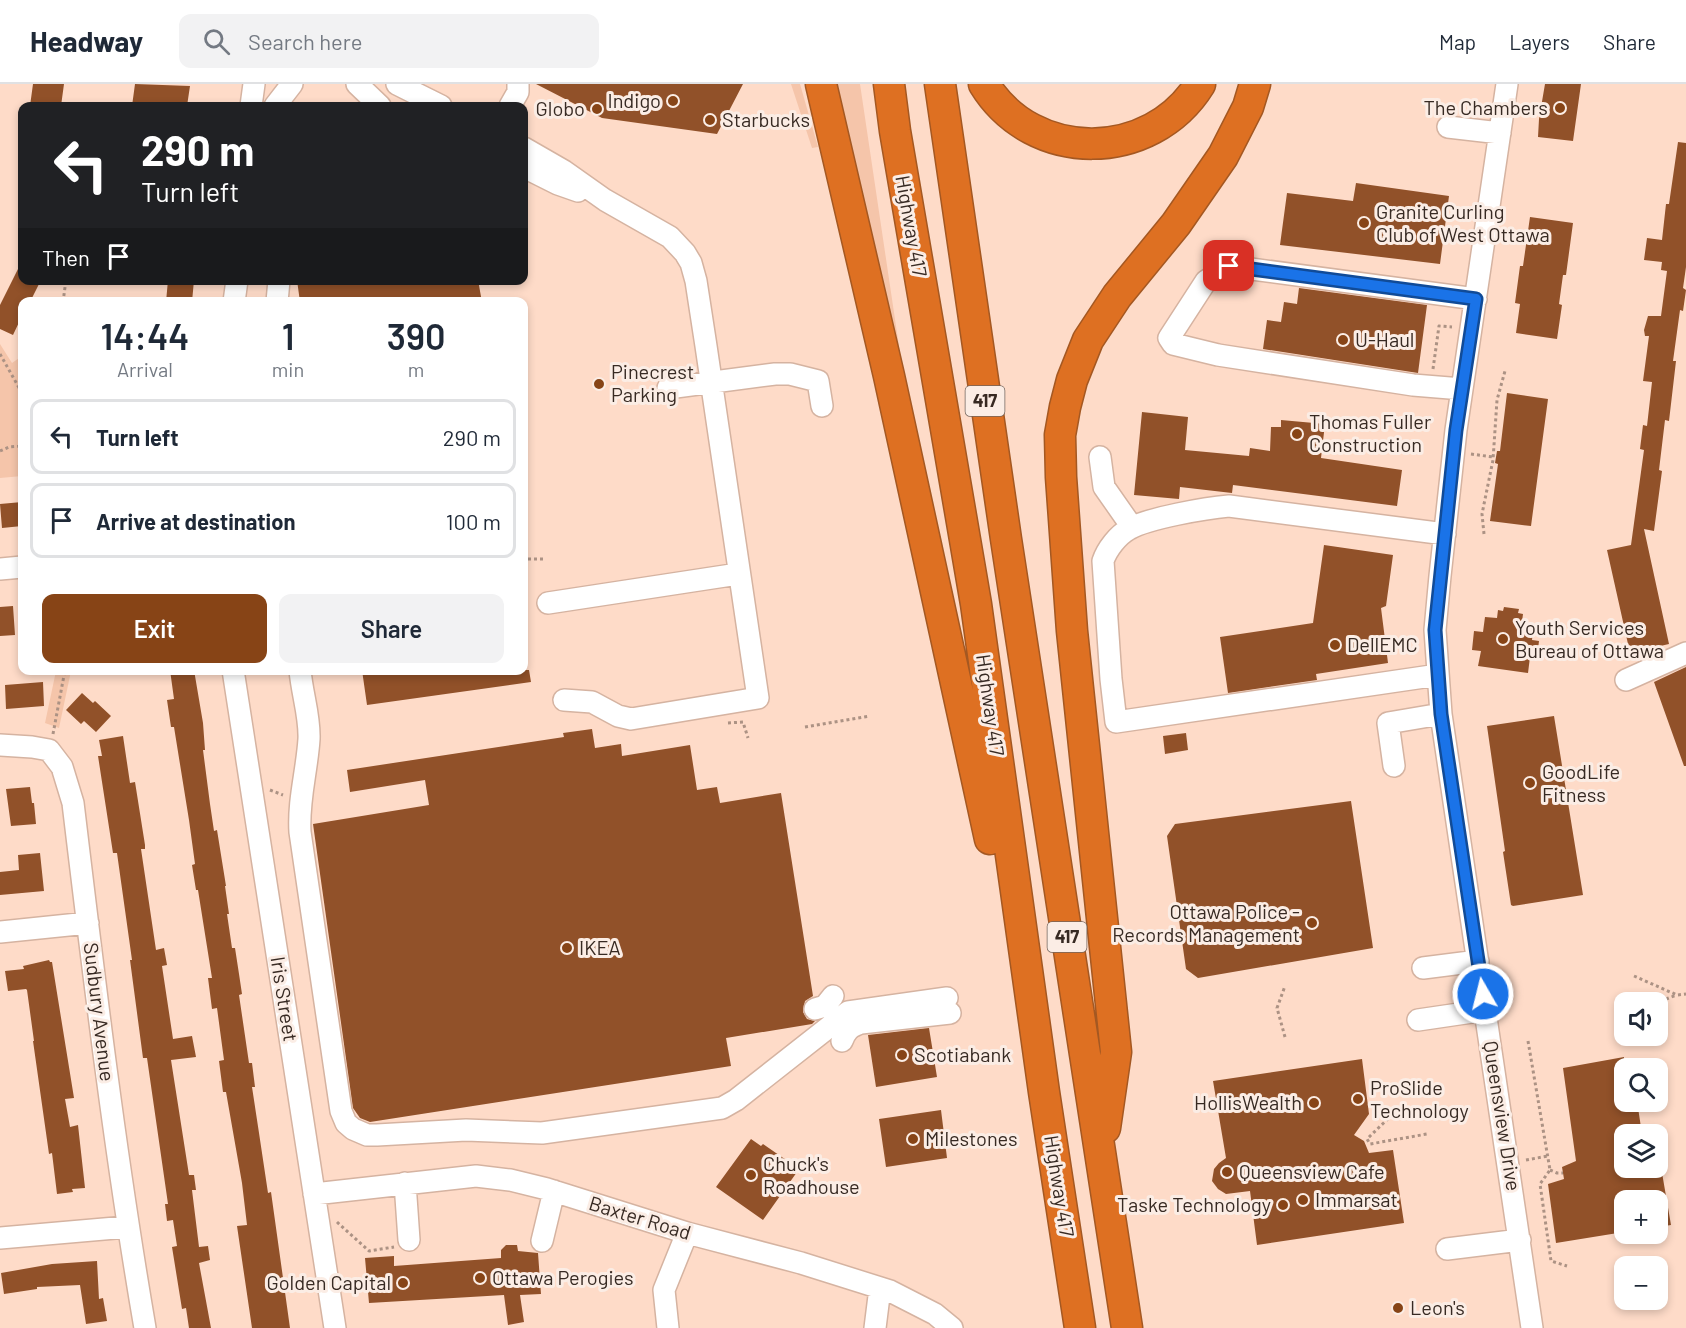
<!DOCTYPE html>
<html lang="en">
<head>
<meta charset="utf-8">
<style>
	body { margin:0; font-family:Barlow,sans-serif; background:#f2f2f3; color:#1f2937; height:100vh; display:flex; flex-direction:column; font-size:22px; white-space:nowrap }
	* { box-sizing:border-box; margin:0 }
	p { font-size:20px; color:#747a83 }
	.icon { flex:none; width:33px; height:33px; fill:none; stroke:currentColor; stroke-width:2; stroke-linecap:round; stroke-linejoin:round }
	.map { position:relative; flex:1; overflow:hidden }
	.details { position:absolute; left:18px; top:213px; width:510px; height:378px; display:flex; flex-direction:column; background:#fff; border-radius:12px; box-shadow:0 3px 9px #0003 }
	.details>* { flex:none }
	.top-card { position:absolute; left:18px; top:18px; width:510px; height:183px; border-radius:12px; box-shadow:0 3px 9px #0003; background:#202124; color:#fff; overflow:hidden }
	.controls { position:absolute; left:1614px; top:908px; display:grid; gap:12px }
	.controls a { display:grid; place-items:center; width:54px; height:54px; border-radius:12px; background:#fff; box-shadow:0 3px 9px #0003; font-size:30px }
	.pin { position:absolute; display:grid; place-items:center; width:51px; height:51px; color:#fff; margin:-26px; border-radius:12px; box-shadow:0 3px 9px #0006 }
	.me { position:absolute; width:66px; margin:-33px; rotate:352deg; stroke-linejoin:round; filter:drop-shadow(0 0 4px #0008) }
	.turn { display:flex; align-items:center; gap:21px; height:126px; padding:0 24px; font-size:27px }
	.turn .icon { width:78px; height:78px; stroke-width:2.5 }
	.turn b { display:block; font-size:42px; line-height:51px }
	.then { display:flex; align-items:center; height:57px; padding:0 24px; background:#0003; gap:12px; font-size:22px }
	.eta { display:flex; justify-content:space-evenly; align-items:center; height:102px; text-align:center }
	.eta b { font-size:36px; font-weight:600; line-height:42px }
	.primary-button { display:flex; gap:12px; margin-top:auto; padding:12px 24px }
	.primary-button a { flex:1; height:69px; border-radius:12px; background:#874416; color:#fff; font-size:24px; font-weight:600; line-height:69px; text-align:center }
	.primary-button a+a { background:#f2f2f3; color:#1f2937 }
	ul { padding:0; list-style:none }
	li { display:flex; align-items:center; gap:18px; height:75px; margin:0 12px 9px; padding:0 12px; border:3px solid #e0e1e3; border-radius:12px }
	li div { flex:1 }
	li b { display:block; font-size:22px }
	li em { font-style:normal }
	header { display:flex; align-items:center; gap:36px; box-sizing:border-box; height:84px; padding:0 30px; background:#fff; border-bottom:2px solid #e0e1e3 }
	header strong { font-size:28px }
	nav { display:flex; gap:33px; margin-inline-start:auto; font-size:21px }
	.search { width:420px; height:54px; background:#f2f2f3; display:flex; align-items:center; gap:15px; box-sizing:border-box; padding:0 21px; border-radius:12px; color:#747a83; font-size:22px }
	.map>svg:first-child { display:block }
</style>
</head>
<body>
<header>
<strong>Headway</strong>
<div class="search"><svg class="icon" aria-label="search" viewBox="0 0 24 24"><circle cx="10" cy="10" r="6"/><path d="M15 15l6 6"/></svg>Search here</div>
<nav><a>Map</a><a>Layers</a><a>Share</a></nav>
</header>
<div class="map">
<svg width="1686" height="1244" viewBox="0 0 1686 1244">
	<rect width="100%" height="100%" fill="#fedbc8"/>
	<!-- green -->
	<path fill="#f5c5aa" d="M791,0h9l18,63 -6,1z
		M834,0h26l43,289z
		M0,260l12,19 10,-7v120l-22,2z
		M56,587h15l-12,57 -14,-5z"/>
	<!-- building -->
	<path fill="#915129" d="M33,0h31l-3,22h-31z
		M135,0l55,2 -3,20h-55z
		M536,0h207l-26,50 -115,-16z
		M1545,0h36l-8,57 -35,-4 1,-18z
		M1678,58l8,1v124l-3,21 3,2 -3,21 -3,-1 -7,51h3l-7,60 -4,-1 -6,50 3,1 -8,60 -10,-2 25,115 -39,9 -23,-103 24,-5 13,-95 -4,-1 3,-24 4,1 5,-44 -9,-1 6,-45h-4l-1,-6 4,-14h13l6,-45 -6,-1 1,-8 -18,-2 3,-22 15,2 4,-36h3z
		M1356,99l93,13 -9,68 -160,-19 7,-52 66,8z
		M1530,133l43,6 -7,52h-3l-4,29 3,1 -5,34 -41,-6 4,-29 -5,-1 5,-37h3z
		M22,177v19h19l-11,22h-8v14l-9,19 -13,-6v-24z
		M168,196h26l-2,22h-26z
		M297,196h181l4,22h-182z
		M1299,204l128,17 -9,68 -155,-24 4,-29 14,2 3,-20 13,2z
		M1507,309l41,6 -17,127 -41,-5 8,-57 -3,-1 2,-12h3z
		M1142,328l46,5 -3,33 64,6 1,-8 20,3 1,-24h10v-7l44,4 -4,34 81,12 -5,36 -164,-21 -1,8 -52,-6 -1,12 -45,-4z
		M22,418v24l-20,2 -2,-24z
		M1324,461l69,10 -7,51 -5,2 7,55 -72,11 1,6 -89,13 -8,-56 93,-14z
		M13,522l2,29 -15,1v-29z
		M1504,523l15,2 -1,4 5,1 -1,8 12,2 -2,16 7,1 -2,16h-7l-2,16 -50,-7 3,-15 -9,-1 2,-19 9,1 2,-15 12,1 1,-8 5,1z
		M1686,583v99h-2l-30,-84z
		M170,586h24l9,53 2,27h-2l7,54 4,27 3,-1 9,56h-1l4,28h-2l5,34h3l4,26 3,20 -3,1 10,68h3l3,24h-3l7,46 9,60 3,-1 19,136h-38l-15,-102 10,-1 -5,-42 -16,-91h-3l-4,-31 5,-1 -7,-52 -5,1 -4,-31h4l-14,-88h-2l-4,-25 3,-1 -6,-44 -15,-93h-3l-4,-27 7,-1z
		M362,586h167l2,12 -164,23z
		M43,598l1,24 -38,3 -1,-24z
		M82,609l11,10 2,-2 16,15 -15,16 -12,-11 -3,3 -15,-14z
		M1554,632l29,179 -70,11 -2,-1 -8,-53 2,-1 -18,-125z
		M592,645l3,19 26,-4 1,12 68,-11 7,45 20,-3 3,16 61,-10 32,203 -8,5 -2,11 4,7 8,2 -3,3 -86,14 5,28 -361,56 -10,-4 -7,-10 -40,-284 116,-19 -4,-25 -75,12 -3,-22 217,-33 -1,-4z
		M1186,649l2,17 -23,4 -2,-18z
		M123,652l7,47 5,-1 10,63v4h-4l15,101 8,-2 3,17 -5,1 11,73 19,-3 4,21 -25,3 18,115h5l2,15h-4l7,57 9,-1 2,14 -11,3 12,65h-22l-3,-20 -4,1 -10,-62 5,-1 -4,-26 -6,1 -2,-17h3l-2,-14 -19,-132h-4l-13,-98h2l-15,-107h-4l-15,-97h4l-3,-16z
		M30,703l2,16h2l2,21 -25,2 -5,-37z
		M1351,717l22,147 -175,30 -12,-9 -19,-133 8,-12z
		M40,769l4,38 -44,4v-23l19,-2 -1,-15z
		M49,876l1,2h2l22,136 -9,1 5,28 8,-2 7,63 -13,1 1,3 -16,2 -5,-41 -3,1 -16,-113h1l-7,-51 -1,-1 -18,2 -3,-20 19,-2 -1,-3z
		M929,944l8,49 -61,10 -8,-52z
		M1624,973v44h13l5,33h-18v33h37l10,58 -13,2v-27h-34v32l-68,11 -8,-59 16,-5 -2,-12 14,-6 -13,-93z
		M1362,975l7,55 -15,21 10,6 5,12 24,-3 11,73 -147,22 -7,-54 -24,3 -8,-5 -6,-8 2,-12 5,-6 7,-5 -13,-77z
		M941,1026l6,48 -61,9 -7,-48z
		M751,1055l10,7 2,-2 26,18 -2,3 10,7 -34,48 -47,-33z
		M506,1161h11l1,6 20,2 3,41 -21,1 4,27 -16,3 -4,-30 -135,8 -4,-45 29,-2v10l107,-8v-8z
		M97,1177l2,38 4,-1 4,23 -21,3 -6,-39 -43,2v2l-33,5 -3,-21 51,-9z"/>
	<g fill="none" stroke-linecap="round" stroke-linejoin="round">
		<!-- minor casing -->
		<g stroke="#d5b3a1" stroke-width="24">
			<path id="minor" d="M357,0l23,22
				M397,0l44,22
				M1507,0l-51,346 -16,146 -5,54 6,84 91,614
				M251,22l3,-22
				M275,22l17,-22
				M510,22l8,-14v-8
				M1448,43l52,6
				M524,64l40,23 41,29 65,37 15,16 6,10 5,18 10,65 52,352 -127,21 -13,-3 -26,-14 -28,-2
				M524,83l34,17 20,7
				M234,218l3,-22
				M277,218l2,-22
				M668,304l107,-14h15l28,7 4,25
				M1462,305l-49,-4 -195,-30 -45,-11 -4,-6 37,-57 23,-15 247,33
				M1100,373l4,30 28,40
				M0,485l22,-2
				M548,519l190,-29
				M233,586l102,658
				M300,586c2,24 10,46 9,69 -2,32 -11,61 -9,93l41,279 5,12 7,6 14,6h10l89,-5 76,3 180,-25 14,-8 112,-88 99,-14
				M1438,591l-322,47 -5,-43 -8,-118c4,-12 15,-26 26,-32 19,-11 77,-21 100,-23l216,28
				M1626,596l60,-27
				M0,661l32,2 17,3 13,17 11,36c21,175 42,351 72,525
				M1394,682l-6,-43 53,-9
				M0,848l88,-9
				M1423,884l55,-7
				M815,925l10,-3 8,-10
				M1418,936l68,-10
				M842,957c4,-11 8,-14 19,-18l89,-10
				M405,1099l4,57
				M314,1110l162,-18 34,4 37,9 140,44 114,30 89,28 45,23 17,14
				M0,1154l127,-11
				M542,1157l12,-50
				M1447,1165l73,-9
				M668,1244l-4,-38 23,-57
				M875,1244l5,-40"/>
		</g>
		<!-- highway casing -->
		<g stroke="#a45822" stroke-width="33">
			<path id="highway" d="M821,0l68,292 101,463
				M889,0l6,47 81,473 68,488 36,236
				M940,0l66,455 121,789
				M984,0c49,80 167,79 216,0
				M1105,1044l11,-76 -44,-421 -11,-154 -1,-42 5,-28 7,-27 16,-40 29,-44 59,-72 47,-68 25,-49 7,-23"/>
		</g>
		<!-- path -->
		<path stroke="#ac9284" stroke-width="3" stroke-dasharray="3 3" stroke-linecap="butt" d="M63,218l3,-22
			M0,270l22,39
			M1433,285l6,-43 13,1
			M0,367l9,-4 13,-1
			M1471,370l22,3
			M1484,450l-2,-20 11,-54 4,-60 8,-29
			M528,475h17
			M728,639l15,-1 5,16
			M805,643l65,-11
			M53,650l12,-64
			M270,706l13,5
			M1634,892l43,19 9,-1
			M1658,924l8,-9 11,-4
			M1285,953l-8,-29 8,-22
			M1528,957l22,129 -10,14 11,77 16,5
			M1397,1026l-30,29 3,5 57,-10
			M1526,1076l22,-4
			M1550,1086l7,3h6
			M337,1138l32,29 25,-4"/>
		<!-- minor -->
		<use href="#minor" stroke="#fff" stroke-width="21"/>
		<!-- highway -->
		<use href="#highway" stroke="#de7022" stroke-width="30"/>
	</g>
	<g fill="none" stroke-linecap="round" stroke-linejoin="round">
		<!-- route casing -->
		<g stroke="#114b97" stroke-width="15">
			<path id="route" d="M1229,182l247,33 -20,131 -21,200 6,84 42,280"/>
		</g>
		<!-- route -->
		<use href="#route" stroke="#1a73e8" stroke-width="10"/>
	</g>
	<!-- markers -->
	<g fill="#874416" stroke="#fbede5" stroke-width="2">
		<circle cx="673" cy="17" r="6"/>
		<circle cx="1560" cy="24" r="6"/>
		<circle cx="597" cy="25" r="6"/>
		<circle cx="710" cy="36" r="6"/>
		<circle cx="1364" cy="139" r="6"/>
		<circle cx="1343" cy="256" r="6"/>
		<circle cx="599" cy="300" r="6"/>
		<circle cx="1297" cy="350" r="6"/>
		<circle cx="1503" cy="555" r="6"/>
		<circle cx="1335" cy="561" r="6"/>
		<circle cx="1530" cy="699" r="6"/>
		<circle cx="1312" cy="839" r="6"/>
		<circle cx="567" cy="864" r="6"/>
		<circle cx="902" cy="971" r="6"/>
		<circle cx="1358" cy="1015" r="6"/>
		<circle cx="1314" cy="1019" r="6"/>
		<circle cx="913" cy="1055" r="6"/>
		<circle cx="1227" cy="1088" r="6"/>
		<circle cx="751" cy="1091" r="6"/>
		<circle cx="1303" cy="1116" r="6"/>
		<circle cx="1283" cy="1121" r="6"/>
		<circle cx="480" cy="1194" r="6"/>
		<circle cx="403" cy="1199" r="6"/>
		<circle cx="1398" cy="1224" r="6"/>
	</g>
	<g text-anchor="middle" stroke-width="6" stroke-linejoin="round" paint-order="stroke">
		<!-- shield labels -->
		<g fill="#fbede5" stroke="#72645d" stroke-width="1.5">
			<rect x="965.5" y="302" width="39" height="30" rx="4.5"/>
			<rect x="1047.5" y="838" width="39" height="30" rx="4.5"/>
		</g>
		<g font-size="18" font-weight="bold" fill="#372a23">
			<text x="985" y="323">417</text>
			<text x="1067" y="859">417</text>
		</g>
		<!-- poi labels -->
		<g font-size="20" fill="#372a23" stroke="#fbede5" text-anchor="start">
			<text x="661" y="24" text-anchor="end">Indigo</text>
			<text x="1548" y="31" text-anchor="end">The Chambers</text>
			<text x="585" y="32" text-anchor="end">Globo</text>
			<text x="722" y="43">Starbucks</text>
			<text x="1376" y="135">Granite Curling<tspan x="1376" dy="23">Club of West Ottawa</tspan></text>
			<text x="1355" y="263">U-Haul</text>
			<text x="611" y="295">Pinecrest<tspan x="611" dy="23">Parking</tspan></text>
			<text x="1309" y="345">Thomas Fuller<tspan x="1309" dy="23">Construction</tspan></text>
			<text x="1515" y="551">Youth Services<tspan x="1515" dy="23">Bureau of Ottawa</tspan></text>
			<text x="1347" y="568">DellEMC</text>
			<text x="1542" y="695">GoodLife<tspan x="1542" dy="23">Fitness</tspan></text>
			<text x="1300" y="835" text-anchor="end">Ottawa Police -<tspan x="1300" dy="23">Records Management</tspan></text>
			<text x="579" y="871">IKEA</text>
			<text x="914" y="978">Scotiabank</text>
			<text x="1370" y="1011">ProSlide<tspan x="1370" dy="23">Technology</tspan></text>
			<text x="1302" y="1026" text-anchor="end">HollisWealth</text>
			<text x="925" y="1062">Milestones</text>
			<text x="763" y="1087">Chuck's<tspan x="763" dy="23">Roadhouse</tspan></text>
			<text x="1239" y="1095">Queensview Cafe</text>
			<text x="1315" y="1123">Immarsat</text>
			<text x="1271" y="1128" text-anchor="end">Taske Technology</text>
			<text x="492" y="1201">Ottawa Perogies</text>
			<text x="391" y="1206" text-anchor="end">Golden Capital</text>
			<text x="1410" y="1231">Leon's</text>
		</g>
		<!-- street labels -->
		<g font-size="20" fill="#372a23" stroke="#fbede5">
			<text transform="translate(911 142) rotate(80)" y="7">Highway 417</text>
			<text transform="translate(990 621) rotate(82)" y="7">Highway 417</text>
			<text transform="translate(284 915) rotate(81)" y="7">Iris Street</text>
			<text transform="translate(99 928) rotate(83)" y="7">Sudbury Avenue</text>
			<text transform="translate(1502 1032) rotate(81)" y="7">Queensview Drive</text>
			<text transform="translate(1059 1102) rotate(81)" y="7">Highway 417</text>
			<text transform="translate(640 1134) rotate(17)" y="7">Baxter Road</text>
		</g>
	</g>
</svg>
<div class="controls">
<a><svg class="icon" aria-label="sound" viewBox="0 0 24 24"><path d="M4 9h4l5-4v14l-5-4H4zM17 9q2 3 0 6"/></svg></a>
<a><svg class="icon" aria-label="search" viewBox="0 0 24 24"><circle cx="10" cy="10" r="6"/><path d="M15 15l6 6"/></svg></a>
<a><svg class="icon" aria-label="layers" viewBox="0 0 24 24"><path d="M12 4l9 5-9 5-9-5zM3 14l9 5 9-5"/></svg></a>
<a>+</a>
<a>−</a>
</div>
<div class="pin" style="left:1229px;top:182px;background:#d93025"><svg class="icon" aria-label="arrive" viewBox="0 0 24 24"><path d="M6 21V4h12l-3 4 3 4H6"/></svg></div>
<svg class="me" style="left:1483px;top:910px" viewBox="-20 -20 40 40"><circle r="17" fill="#1a73e8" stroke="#fff" stroke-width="3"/><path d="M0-11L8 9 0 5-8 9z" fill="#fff"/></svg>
<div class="top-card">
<div class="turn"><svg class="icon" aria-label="left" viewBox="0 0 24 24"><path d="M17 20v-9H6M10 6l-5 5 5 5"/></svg><div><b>290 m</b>Turn left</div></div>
<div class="then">Then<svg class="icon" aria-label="arrive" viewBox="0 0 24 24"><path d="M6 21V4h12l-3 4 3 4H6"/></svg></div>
</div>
<section class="details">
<div class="eta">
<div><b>14:44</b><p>Arrival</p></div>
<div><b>1</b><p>min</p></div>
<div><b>390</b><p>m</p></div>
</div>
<ul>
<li><svg class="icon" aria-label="left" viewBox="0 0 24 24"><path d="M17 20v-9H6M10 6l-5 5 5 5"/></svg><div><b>Turn left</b></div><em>290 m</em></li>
<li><svg class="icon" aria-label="arrive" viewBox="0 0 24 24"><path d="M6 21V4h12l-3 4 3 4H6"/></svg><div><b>Arrive at destination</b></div><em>100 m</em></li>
</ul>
<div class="primary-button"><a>Exit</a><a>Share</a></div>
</section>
</div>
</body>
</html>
